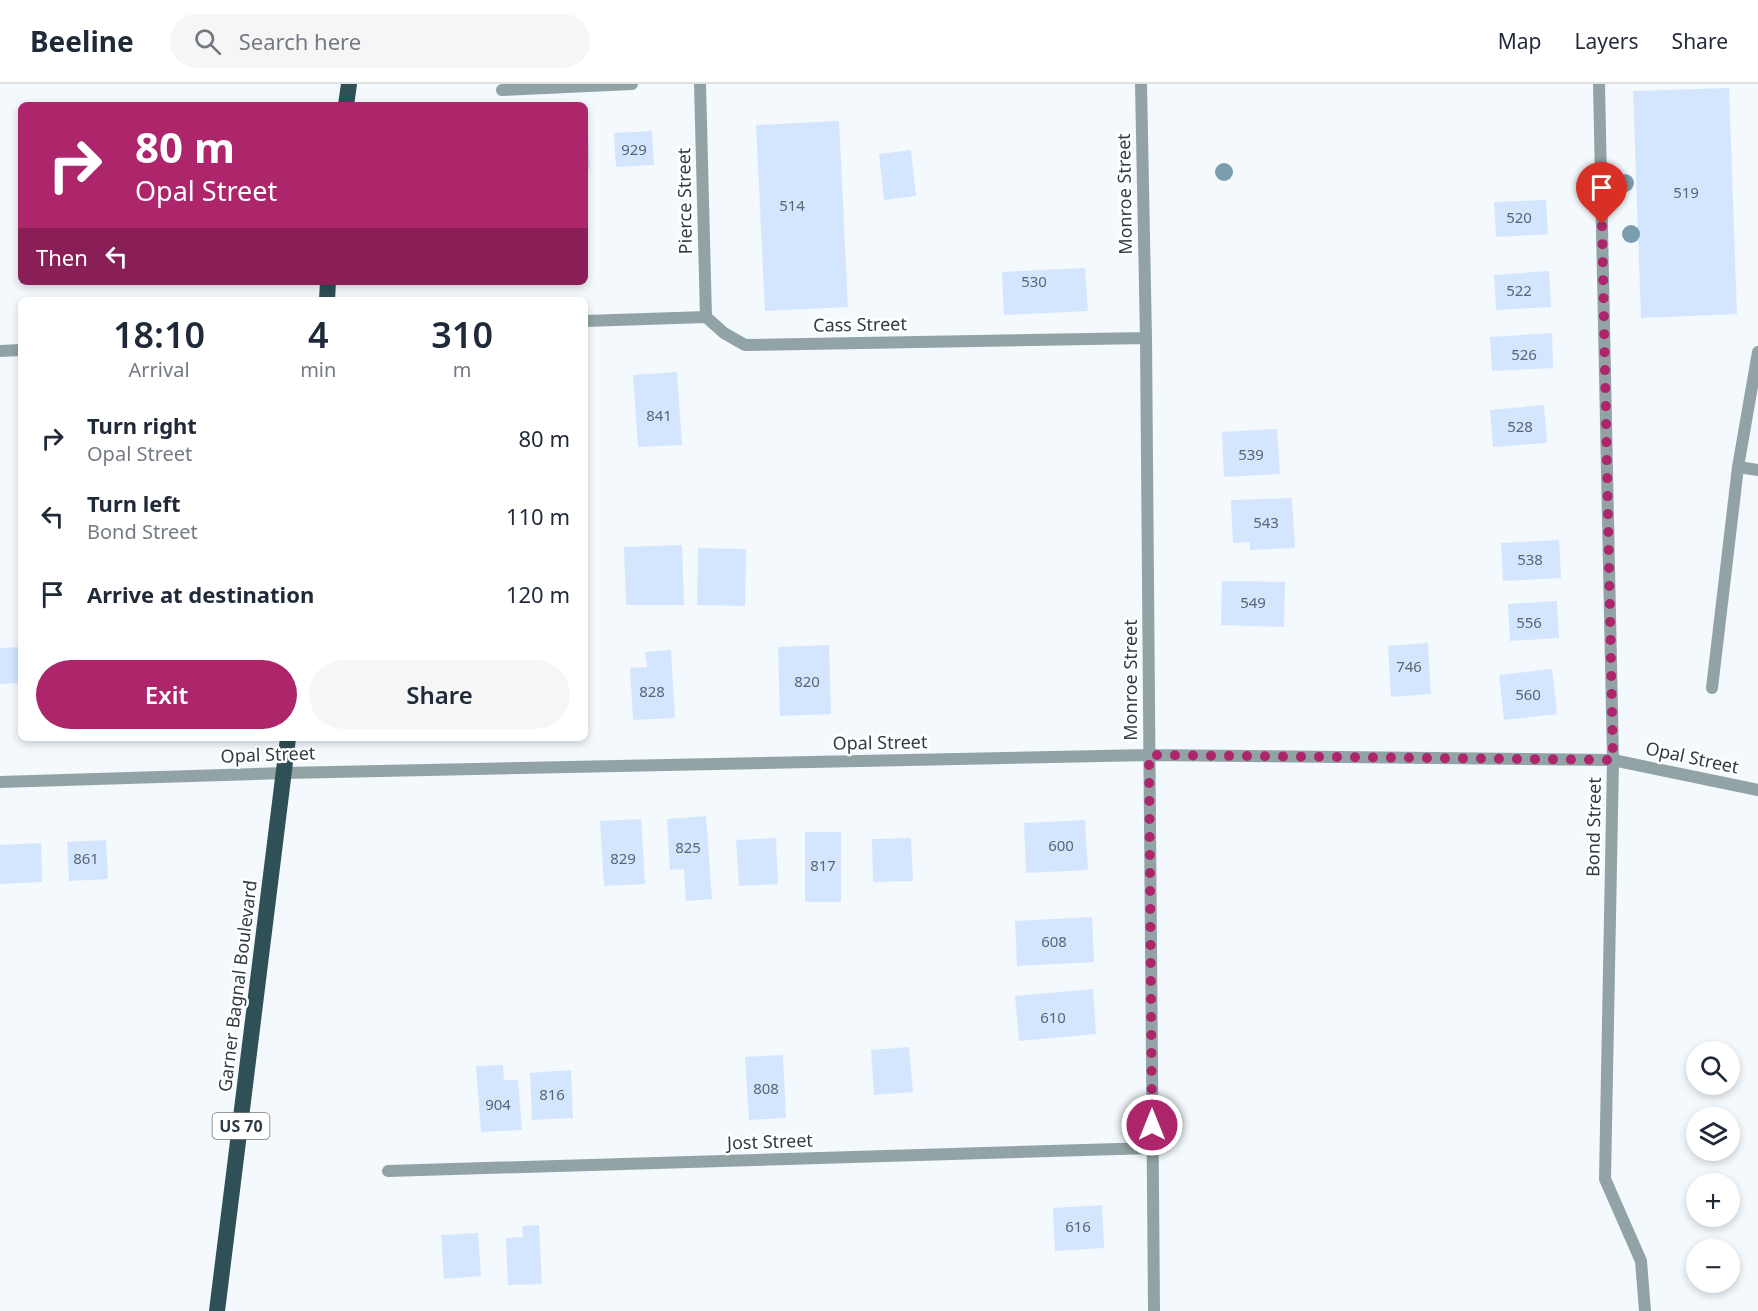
<!DOCTYPE html>
<html lang="en">
<head>
<meta charset="utf-8">
<style>
	body { margin:0; font-family:"Noto Sans",sans-serif; background:#f6f6f7; color:#1f2937; height:100vh; display:flex; flex-direction:column; font-size:22px; white-space:nowrap }
	* { box-sizing:border-box; margin:0 }
	p { font-size:20px; color:#747a83 }
	.icon { flex:none; width:33px; height:33px; fill:none; stroke:currentColor; stroke-width:2; stroke-linecap:round; stroke-linejoin:round }
	.map { position:relative; flex:1; overflow:hidden }
	.drawer { position:absolute; left:18px; top:213px; width:570px; height:444px; display:flex; flex-direction:column; background:#fff; border-radius:9px; box-shadow:0 3px 9px #0003 }
	.drawer>* { flex:none }
	.guide { position:absolute; left:18px; top:18px; width:570px; height:183px; border-radius:9px; box-shadow:0 3px 9px #0003; background:#ad266c; color:#fff; overflow:hidden }
	.buttons { position:absolute; left:1686px; top:957px; display:grid; gap:12px }
	.buttons a { display:grid; place-items:center; width:54px; height:54px; border-radius:50%; background:#fff; box-shadow:0 3px 9px #0003; font-size:30px }
	.pin { position:absolute; display:grid; place-items:center; width:51px; height:51px; color:#fff; margin:-62px -26px; border-radius:50% 50% 50% 0; rotate:-45deg; box-shadow:0 0 6px #0007 }
	.pin .icon { rotate:45deg }
	.me { position:absolute; width:66px; margin:-33px; rotate:0deg; stroke-linejoin:round; filter:drop-shadow(0 0 4px #0008) }
	.turn { display:flex; align-items:center; gap:21px; height:126px; padding:0 18px; font-size:27px }
	.turn .icon { width:78px; height:78px; stroke-width:2.5 }
	.turn b { display:block; font-size:42px; line-height:51px }
	.then { display:flex; align-items:center; height:57px; padding:0 18px; background:#0003; gap:12px; font-size:22px }
	.eta { display:flex; justify-content:space-evenly; align-items:center; height:102px; text-align:center }
	.eta b { font-size:36px; font-weight:600; line-height:42px }
	.action { display:flex; gap:12px; margin-top:auto; padding:12px 18px }
	.action a { flex:1; height:69px; border-radius:36px; background:#ad266c; color:#fff; font-size:24px; font-weight:600; line-height:69px; text-align:center }
	.action a+a { background:#f6f6f7; color:#1f2937 }
	ul { padding:0; list-style:none }
	li { display:flex; align-items:center; gap:18px; height:78px; padding:0 18px }
	li div { flex:1 }
	li b { display:block; font-size:22px }
	li em { font-style:normal }
	header { display:flex; align-items:center; gap:36px; box-sizing:border-box; height:84px; padding:0 30px; background:#fff; border-bottom:2px solid #e0e1e3 }
	header strong { font-size:28px }
	nav { display:flex; gap:33px; margin-inline-start:auto; font-size:21px }
	.search { width:420px; height:54px; background:#f6f6f7; display:flex; align-items:center; gap:15px; box-sizing:border-box; padding:0 21px; border-radius:33px; color:#747a83; font-size:22px }
	.map>svg:first-child { display:block }
</style>
</head>
<body>
<header>
<strong>Beeline</strong>
<div class="search"><svg class="icon" aria-label="search" viewBox="0 0 24 24"><circle cx="10" cy="10" r="6"/><path d="M15 15l6 6"/></svg>Search here</div>
<nav><a>Map</a><a>Layers</a><a>Share</a></nav>
</header>
<div class="map">
<svg width="1758" height="1227" viewBox="0 0 1758 1227">
	<rect width="100%" height="100%" fill="#f3f9fd"/>
	<!-- building -->
	<path fill="#d4e6fe" d="M1729,4l8,226 -96,4 -8,-227z
		M839,37l9,186 -83,4 -9,-186z
		M652,47l2,34 -38,2 -2,-34z
		M585,50h3l2,35 -5,1z
		M911,66l5,46 -32,4 -5,-46z
		M1546,116l2,34 -52,3 -2,-35z
		M1085,184l3,43 -84,4 -2,-43z
		M1549,187l2,36 -55,3 -2,-35z
		M1552,249l1,35 -61,3 -2,-34z
		M677,288l5,73 -44,2 -5,-72z
		M1544,321l3,38 -54,4 -3,-37z
		M1277,345l3,45 -56,3 -2,-45z
		M1292,414l3,50 -45,2v-8l-17,1 -2,-43z
		M1559,456l2,38 -58,3 -2,-38z
		M682,461l2,60h-58l-2,-58z
		M698,464l48,1 -1,57 -48,-1z
		M1222,497l63,1 -1,45 -63,-2z
		M1557,517l2,37 -49,3 -2,-37z
		M1428,559l3,51 -40,3 -3,-51z
		M829,561l2,69 -51,2 -2,-69z
		M21,563v36l-21,1v-36z
		M671,566l4,68 -42,2 -3,-52 17,-1 -2,-15z
		M1552,585l5,45 -53,6 -5,-45z
		M706,732l6,83 -26,2 -2,-32 -14,1 -3,-51z
		M641,735l4,65 -41,2 -4,-65z
		M1085,736l3,50 -62,3 -2,-50z
		M805,748h36v70h-36z
		M776,754l2,46 -39,2 -3,-46z
		M911,754l2,43 -40,1 -1,-43z
		M106,756l2,39 -39,2 -2,-39z
		M41,759l1,39 -42,2v-39z
		M1092,833l2,45 -77,4 -2,-45z
		M1093,905l3,45 -77,7 -4,-45z
		M909,963l4,45 -39,3 -3,-45z
		M783,971l3,63 -37,2 -4,-63z
		M503,981l1,15h14l4,50 -41,2 -5,-66z
		M571,986l2,48 -41,2 -2,-47z
		M1102,1121l2,43 -49,3 -2,-43z
		M539,1141l3,59 -34,1 -2,-47 17,-1 -1,-11z
		M478,1149l3,43 -37,3 -3,-44z"/>
	<g fill="none" stroke-linecap="round" stroke-linejoin="round">
		<!-- service -->
		<path stroke="#92a3a5" stroke-width="12" d="M1758,268l-20,115 20,3
			M1712,604l26,-221"/>
		<!-- minor -->
		<path stroke="#92a3a5" stroke-width="12" d="M700,0l6,233
			M1141,0l5,254 8,973
			M1599,0l14,676 -8,419 36,82 4,50
			M502,6l130,-6
			M585,237l121,-4 18,16 21,12 401,-7
			M0,267l21,-1
			M0,698l285,-9 864,-18 464,5 145,30
			M388,1087l764,-23"/>
		<!-- trunk -->
		<path stroke="#2e5056" stroke-width="16" d="M346,21l3,-21
			M327,216l1,-18
			M217,1227l71,-573"/>
	</g>
	<!-- trees -->
	<g fill="#7b9eaf">
		<circle cx="1224" cy="88" r="9"/>
		<circle cx="1625" cy="99" r="9"/>
		<circle cx="1631" cy="150" r="9"/>
	</g>
	<g fill="none" stroke-linecap="round" stroke-linejoin="round">
		<!-- route -->
		<path stroke="#ad266c" stroke-width="10" stroke-dasharray="0 18" d="M1152,1041l-3,-370 464,5 -11,-536"/>
	</g>
	<g text-anchor="middle" stroke-width="5" stroke-linejoin="round" paint-order="stroke">
		<!-- number labels -->
		<g font-size="15" fill="#596772">
			<text x="634" y="71">929</text>
			<text x="1686" y="114">519</text>
			<text x="792" y="127">514</text>
			<text x="1519" y="139">520</text>
			<text x="1034" y="203">530</text>
			<text x="1519" y="212">522</text>
			<text x="1524" y="276">526</text>
			<text x="659" y="337">841</text>
			<text x="1520" y="348">528</text>
			<text x="1251" y="376">539</text>
			<text x="1266" y="444">543</text>
			<text x="1530" y="481">538</text>
			<text x="1253" y="524">549</text>
			<text x="1529" y="544">556</text>
			<text x="1409" y="588">746</text>
			<text x="807" y="603">820</text>
			<text x="652" y="613">828</text>
			<text x="1528" y="616">560</text>
			<text x="1061" y="767">600</text>
			<text x="688" y="769">825</text>
			<text x="86" y="780">861</text>
			<text x="623" y="780">829</text>
			<text x="823" y="787">817</text>
			<text x="1054" y="863">608</text>
			<text x="1053" y="939">610</text>
			<text x="766" y="1010">808</text>
			<text x="552" y="1016">816</text>
			<text x="498" y="1026">904</text>
			<text x="1078" y="1148">616</text>
		</g>
		<!-- shield labels -->
		<rect fill="#fff" stroke="#6e777c" stroke-width="1.5" x="212.5" y="1029" width="57" height="26" rx="4.5"/>
		<g font-size="16" font-weight="bold" fill="#303d44">
			<text x="241" y="1048">US 70</text>
		</g>
		<!-- street labels -->
		<g font-size="18" fill="#303d44" stroke="#fff">
			<text transform="translate(1125 110) rotate(-91)" y="6">Monroe Street</text>
			<text transform="translate(685 117) rotate(-91)" y="6">Pierce Street</text>
			<text transform="translate(860 241) rotate(-1)" y="6">Cass Street</text>
			<text transform="translate(1131 596) rotate(-90)" y="6">Monroe Street</text>
			<text transform="translate(880 659) rotate(-1)" y="6">Opal Street</text>
			<text transform="translate(268 671) rotate(-2)" y="6">Opal Street</text>
			<text transform="translate(1692 674) rotate(12)" y="6">Opal Street</text>
			<text transform="translate(1594 743) rotate(-89)" y="6">Bond Street</text>
			<text transform="translate(238 902) rotate(-83)" y="6">Garner Bagnal Boulevard</text>
			<text transform="translate(770 1058) rotate(-2)" y="6">Jost Street</text>
		</g>
	</g>
</svg>
<div class="buttons">
<a><svg class="icon" aria-label="search" viewBox="0 0 24 24"><circle cx="10" cy="10" r="6"/><path d="M15 15l6 6"/></svg></a>
<a><svg class="icon" aria-label="layers" viewBox="0 0 24 24"><path d="M12 4l9 5-9 5-9-5zM3 14l9 5 9-5"/></svg></a>
<a>+</a>
<a>−</a>
</div>
<div class="pin" style="left:1602px;top:140px;background:#d93025"><svg class="icon" aria-label="arrive" viewBox="0 0 24 24"><path d="M6 21V4h12l-3 4 3 4H6"/></svg></div>
<svg class="me" style="left:1152px;top:1041px" viewBox="-20 -20 40 40"><circle r="17" fill="#ad266c" stroke="#fff" stroke-width="3"/><path d="M0-11L8 9 0 5-8 9z" fill="#fff"/></svg>
<div class="guide">
<div class="turn"><svg class="icon" aria-label="right" viewBox="0 0 24 24"><path d="M7 20v-9h11M14 6l5 5-5 5"/></svg><div><b>80 m</b>Opal Street</div></div>
<div class="then">Then<svg class="icon" aria-label="left" viewBox="0 0 24 24"><path d="M17 20v-9H6M10 6l-5 5 5 5"/></svg></div>
</div>
<section class="drawer">
<div class="eta">
<div><b>18:10</b><p>Arrival</p></div>
<div><b>4</b><p>min</p></div>
<div><b>310</b><p>m</p></div>
</div>
<ul>
<li><svg class="icon" aria-label="right" viewBox="0 0 24 24"><path d="M7 20v-9h11M14 6l5 5-5 5"/></svg><div><b>Turn right</b><p>Opal Street</p></div><em>80 m</em></li>
<li><svg class="icon" aria-label="left" viewBox="0 0 24 24"><path d="M17 20v-9H6M10 6l-5 5 5 5"/></svg><div><b>Turn left</b><p>Bond Street</p></div><em>110 m</em></li>
<li><svg class="icon" aria-label="arrive" viewBox="0 0 24 24"><path d="M6 21V4h12l-3 4 3 4H6"/></svg><div><b>Arrive at destination</b></div><em>120 m</em></li>
</ul>
<div class="action"><a>Exit</a><a>Share</a></div>
</section>
</div>
</body>
</html>
